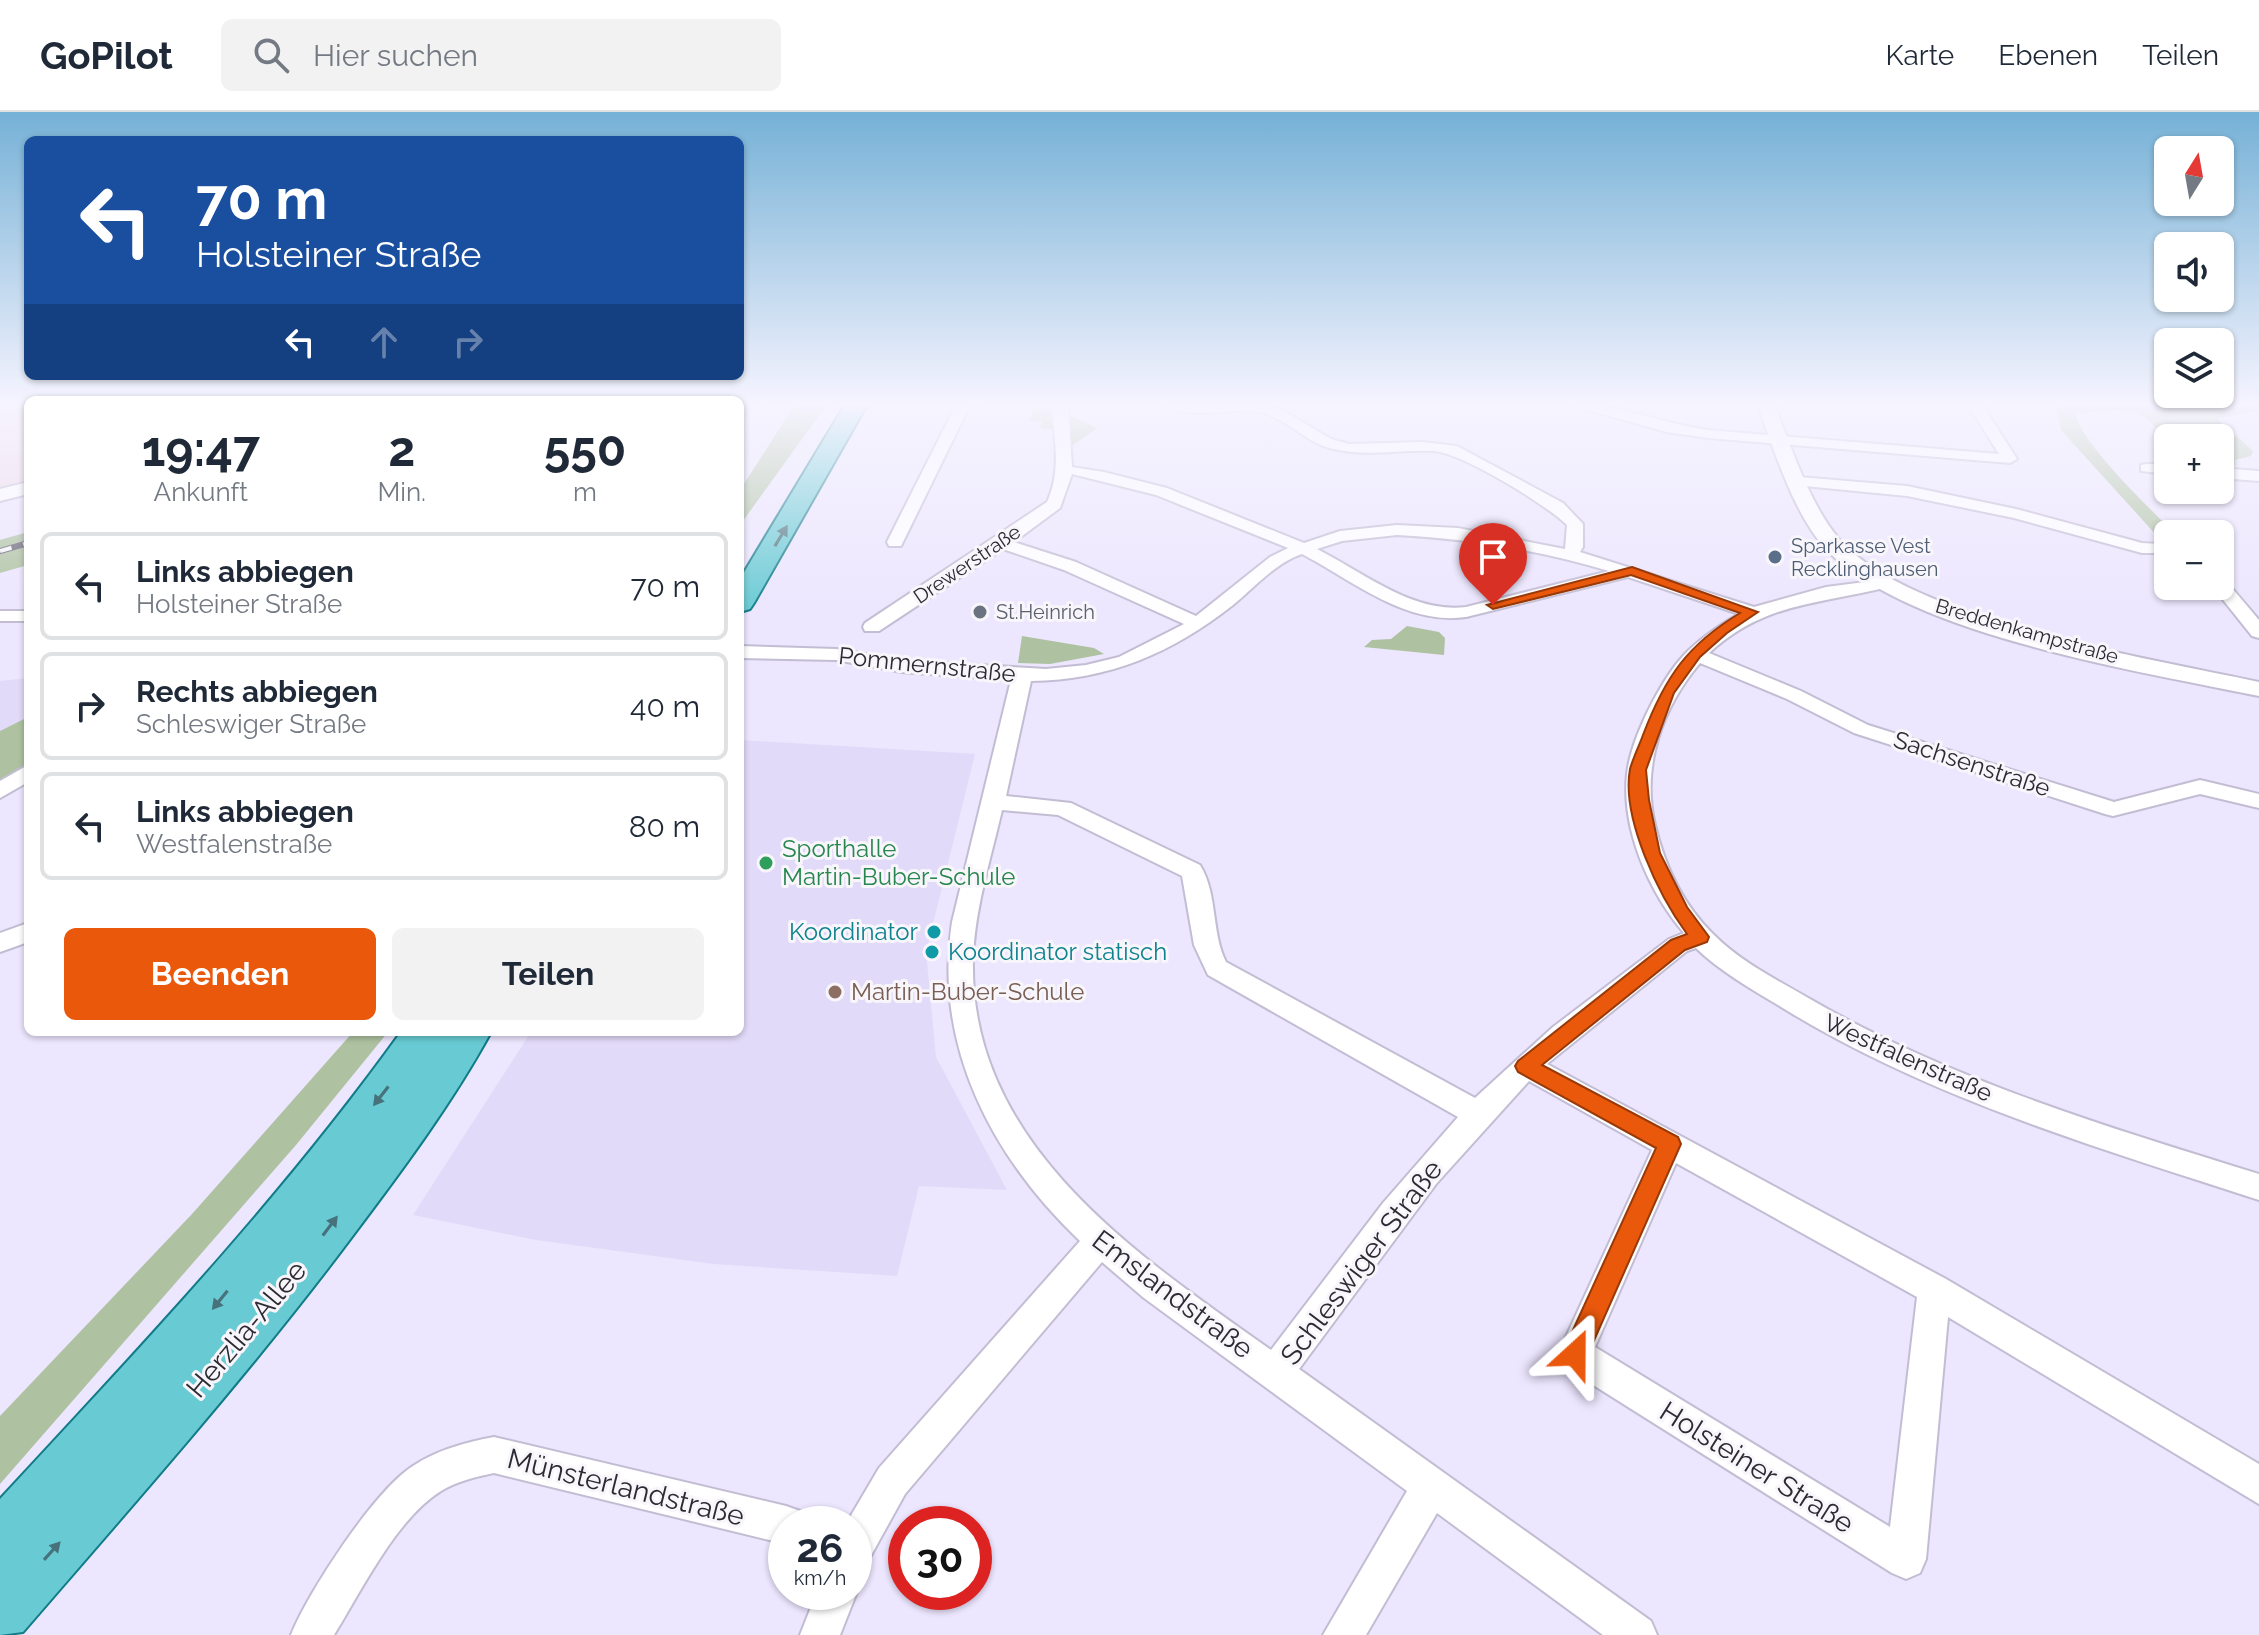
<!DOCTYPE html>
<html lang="de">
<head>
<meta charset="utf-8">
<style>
	body { margin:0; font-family:Raleway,sans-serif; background:#f2f2f3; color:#1f2937; height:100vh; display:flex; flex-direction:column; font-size:30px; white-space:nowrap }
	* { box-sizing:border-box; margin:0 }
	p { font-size:26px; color:#747a83 }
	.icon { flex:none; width:44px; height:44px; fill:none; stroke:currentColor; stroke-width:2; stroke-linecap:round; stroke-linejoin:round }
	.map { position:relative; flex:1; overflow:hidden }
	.side { position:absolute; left:24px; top:284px; width:720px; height:640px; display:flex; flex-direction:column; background:#fff; border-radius:12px; box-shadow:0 2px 6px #0004 }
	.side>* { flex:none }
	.banner { position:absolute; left:24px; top:24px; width:720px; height:244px; border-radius:12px; box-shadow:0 2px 6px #0004; background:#1a4fa0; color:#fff; overflow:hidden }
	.needle { width:52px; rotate:11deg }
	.buttons { position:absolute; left:2154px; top:24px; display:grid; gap:16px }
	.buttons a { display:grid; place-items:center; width:80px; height:80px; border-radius:12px; background:#fff; box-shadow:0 2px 6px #0004; font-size:40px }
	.speed { position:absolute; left:768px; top:1394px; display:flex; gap:16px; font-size:40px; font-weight:700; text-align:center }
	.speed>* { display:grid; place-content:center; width:104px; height:104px; border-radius:50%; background:#fff; box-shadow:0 2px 6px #0004; line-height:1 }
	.speed small { font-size:20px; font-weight:400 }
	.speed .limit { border:12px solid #d22; background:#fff; color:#111 }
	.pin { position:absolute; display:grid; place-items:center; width:68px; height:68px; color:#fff; margin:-82px -34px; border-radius:50% 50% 50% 0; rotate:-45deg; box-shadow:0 0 8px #0007 }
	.pin .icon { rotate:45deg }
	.me { position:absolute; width:88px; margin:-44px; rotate:24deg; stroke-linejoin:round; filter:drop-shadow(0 0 6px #0008) }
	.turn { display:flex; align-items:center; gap:28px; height:168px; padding:0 40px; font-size:36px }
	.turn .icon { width:104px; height:104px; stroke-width:2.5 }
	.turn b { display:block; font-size:56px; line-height:68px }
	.lanes { display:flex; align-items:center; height:76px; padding:0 40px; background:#0003; justify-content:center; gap:40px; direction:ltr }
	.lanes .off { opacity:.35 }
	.eta { display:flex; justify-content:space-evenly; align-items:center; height:136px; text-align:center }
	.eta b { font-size:48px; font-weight:700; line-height:56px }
	.button { display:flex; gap:16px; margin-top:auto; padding:16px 40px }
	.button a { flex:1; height:92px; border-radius:12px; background:#ea580c; color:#fff; font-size:32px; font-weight:700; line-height:92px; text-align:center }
	.button a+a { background:#f2f2f3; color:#1f2937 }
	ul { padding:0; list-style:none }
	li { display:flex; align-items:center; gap:24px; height:108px; margin:0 16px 12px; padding:0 24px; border:4px solid #e0e1e3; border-radius:12px }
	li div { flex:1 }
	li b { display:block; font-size:30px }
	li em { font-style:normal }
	header { display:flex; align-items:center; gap:48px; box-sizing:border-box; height:112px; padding:0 40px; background:#fff; border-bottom:2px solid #e0e1e3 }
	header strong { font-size:38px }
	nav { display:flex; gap:44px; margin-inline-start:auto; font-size:28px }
	.search { width:560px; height:72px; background:#f2f2f3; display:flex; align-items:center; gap:20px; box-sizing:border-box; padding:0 28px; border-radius:12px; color:#747a83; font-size:30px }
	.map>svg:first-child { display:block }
</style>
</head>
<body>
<header>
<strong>GoPilot</strong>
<div class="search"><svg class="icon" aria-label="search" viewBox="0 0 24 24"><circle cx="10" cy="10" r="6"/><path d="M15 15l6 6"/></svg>Hier suchen</div>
<nav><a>Karte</a><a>Ebenen</a><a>Teilen</a></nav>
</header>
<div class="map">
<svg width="2259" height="1523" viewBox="0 0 2259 1523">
	<rect width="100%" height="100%" fill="#ece6fe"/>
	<!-- commercial -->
	<path fill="#eed9e8" d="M0,291h28v82l-28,8z"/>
	<!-- built -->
	<path fill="#e2daf9" d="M28,566v39l-28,14v-50z
		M740,628l235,14 -49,198 10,105 71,133 -88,-4 -22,90 -183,-12 -178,-24 -123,-25 118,-183h209z"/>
	<!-- green -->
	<path fill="#aec2a1" d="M796,291h32l-88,122v-35z
		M2056,291h176l27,3v5l-42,8 36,32 -2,5 -16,4v5l-15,-1v-26h-52v3c-8,-8 -19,-23 -29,-27 -19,-9 -46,0 -64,-1 8,33 74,94 100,121h-7v14l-107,-118z
		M1035,294h25v5l37,17 -34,24 -2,-23 -21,-1 2,-6 -13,-1z
		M28,420v33l-28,8v-33z
		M1407,514l32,6 6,6 -1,17 -80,-8 8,-7 19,-1z
		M1022,524l72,12 10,6 -54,10 -32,-1z
		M28,605v47l-28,22v-55z
		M353,920h35l-92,113 -296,339v-68l192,-202z"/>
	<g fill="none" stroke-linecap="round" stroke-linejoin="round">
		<!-- minor casing -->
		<g stroke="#c3bdd3" stroke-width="4">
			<path id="minor" d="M957,291h111l4,64 32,5 63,16 137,55 36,-12 57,-6 61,3 107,21 2,-24c-20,-20 -105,-72 -133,-74 -34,-2 -69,7 -104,-3 -27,-7 -47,-34 -76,-37 -28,-3 -66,11 -90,-8h93l25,7 49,29 18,5 74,-2 34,4 106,57 20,21v23l-3,5 174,55 72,-20 62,-8 3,4 -3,4c-68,17 -124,15 -179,66l92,38 67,34 246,77 86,-22 59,14v14l-59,-14 -87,22 -8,-2 -251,-81 -67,-34 -87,-36c-38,45 -59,104 -45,162 10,42 28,80 59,110 27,27 63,45 96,64 140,81 295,127 449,175v26c-160,-52 -323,-100 -468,-187 -32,-20 -67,-38 -95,-65l-9,3 -140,113 399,215 313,185v40l-311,-187 -22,242 -6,14 -14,6 -14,-6 -329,-207 -5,-12 94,-204 -123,-69 -93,103 -137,185 352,252 6,14h-54l-166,-122 -71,122h-43l84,-144 -263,-193 -42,-36 -197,232 -37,67 -14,5v-42h-8l33,-56 201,-227c-88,-84 -147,-195 -128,-319l59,-242 -109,-8 -66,-12 -96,-2v-12l96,3 72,12 138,8 40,-4 33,-8 65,-33 -120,-54 -61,-21 -124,82h-14l-2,-4 2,-4 182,-121c14,-30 8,-60 5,-93l-83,-2 -66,135 -2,4h-12l-2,-4zM1072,362l84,21 132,53 -18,9 -74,59 -120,-54 -62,-20 46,-34zM1397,423c73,4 142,15 212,36l-143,36c-53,7 -103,-35 -149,-58l25,-8zM1302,442c50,26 104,72 164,63l162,-40 111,37c-18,10 -35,22 -50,36 -25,23 -58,87 -62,124 -6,55 22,118 57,159l-15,6 -116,88 -78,71 -249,-136c-15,-30 -8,-68 -26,-97l-129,-62 -65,-7 25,-115c78,-1 141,-28 202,-76 21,-17 42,-42 69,-51zM1002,698l56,5 124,61 12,69 14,30 250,142 -75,86 -112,147c-134,-95 -303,-206 -298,-392 2,-50 18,-100 29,-148zM1676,1051l241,134 -27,230 -295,-180z
				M1563,291c48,-1 97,20 145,27l291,24 -32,-51h14l36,56 -7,4 -302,-25 -41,-6z
				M2146,352h22v10l-27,-3v-6z
				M2220,356l39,3v10l-39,-3z
				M1799,365l108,9 109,23 126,34 19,1 2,4 -8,5h-13l-128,-35 -107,-22 -113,-11v-6z
				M2220,468l6,1 33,39v18l-7,-2 -40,-50h8z
				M0,499h28v10h-28z
				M28,653v17l-28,16v-17z
				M28,811v19l-28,10v-19z
				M494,1325l292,69 14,5 5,13h-19v20l-292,-71c-18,4 -37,8 -53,18 -45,28 -79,99 -107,144h-43c17,-43 84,-145 122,-169 24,-16 53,-24 81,-29z
				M854,1473l3,7 -17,43h-40l17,-43h37z"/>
		</g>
		<!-- tertiary casing -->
		<g stroke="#c3bdd3" stroke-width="4">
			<path id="tertiary" d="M1757,291h16c19,44 35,99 66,136 71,82 314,120 420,143v14c-116,-24 -351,-61 -432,-146 -33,-34 -54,-103 -70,-147z
				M28,370v12l-28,7v-12z"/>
		</g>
		<!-- primary casing -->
		<g stroke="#117b88" stroke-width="4">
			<path id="primary" d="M846,291h22l-114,200 -4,6 -10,3v-33z
				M401,920h90c-39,71 -88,137 -137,202 -103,138 -218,267 -331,398l-23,3v-136c140,-151 281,-300 401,-467z"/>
		</g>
		<!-- minor -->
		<use href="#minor" fill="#fff" fill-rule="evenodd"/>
		<!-- tertiary -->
		<use href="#tertiary" fill="#fff" fill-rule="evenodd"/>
		<!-- primary -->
		<use href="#primary" fill="#68cad3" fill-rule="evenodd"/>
		<!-- rail casing -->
		<g stroke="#666370" stroke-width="6">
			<path id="rail" d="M0,439l28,-8"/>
		</g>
		<!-- rail -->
		<use href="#rail" stroke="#f8f6fb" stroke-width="4" stroke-dasharray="12" stroke-linecap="butt"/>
	</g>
	<!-- one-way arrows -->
	<defs><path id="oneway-solid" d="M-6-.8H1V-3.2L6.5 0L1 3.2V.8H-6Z" transform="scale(2)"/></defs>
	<g fill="#47727b">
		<use href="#oneway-solid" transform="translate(781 424) rotate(-59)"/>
		<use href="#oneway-solid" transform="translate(381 984) rotate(128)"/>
		<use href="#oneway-solid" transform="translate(330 1114) rotate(-53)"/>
		<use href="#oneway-solid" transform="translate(220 1188) rotate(129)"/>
		<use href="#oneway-solid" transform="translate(52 1439) rotate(-48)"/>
	</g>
	<!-- sky -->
	<linearGradient id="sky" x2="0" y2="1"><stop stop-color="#75b1d6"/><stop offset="0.58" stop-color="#f6f4ff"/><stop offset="1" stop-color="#f6f4ff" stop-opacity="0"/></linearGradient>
	<rect width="2259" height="504" fill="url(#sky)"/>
	<!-- route -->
	<path fill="#ea580c" stroke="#983908" stroke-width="2" d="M1632,455l126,45 -31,21 -27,24 -26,36 -28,77 3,30 11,53 27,54 22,30 -2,5 -22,8 -143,115 136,72 3,7 -97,219 -9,4 -9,-4 -4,-9 94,-206 -138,-76 -3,-6 3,-5 153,-121 16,-6c-28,-38 -66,-116 -57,-165 3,-11 9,-23 13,-34 22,-58 44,-90 97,-122l-109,-38 -138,34 -6,-4z"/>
	<!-- markers -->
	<circle fill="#5c6f8a" stroke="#f8f6fb" stroke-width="3" cx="1775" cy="445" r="8"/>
	<circle fill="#6b7280" stroke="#f8f6fb" stroke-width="3" cx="980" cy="500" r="8"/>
	<circle fill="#2e9e5b" stroke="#f8f6fb" stroke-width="3" cx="766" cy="751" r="8"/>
	<g fill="#0f9aa8" stroke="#f8f6fb" stroke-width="3">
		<circle cx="934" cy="820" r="8"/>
		<circle cx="932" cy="840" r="8"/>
	</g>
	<circle fill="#8d6e63" stroke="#f8f6fb" stroke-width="3" cx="835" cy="880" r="8"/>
	<g text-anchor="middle" stroke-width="6" stroke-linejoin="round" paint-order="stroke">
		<!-- far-service labels -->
		<g font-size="20" fill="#4e5e75" stroke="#f8f6fb" text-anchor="start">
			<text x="1791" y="441">Sparkasse Vest<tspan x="1791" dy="23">Recklinghausen</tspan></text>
		</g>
		<!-- far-street labels -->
		<g font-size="20" fill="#2c2a33" stroke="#f8f6fb">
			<text transform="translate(967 452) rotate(-34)" y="7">Drewerstraße</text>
			<text transform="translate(2027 519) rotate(16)" y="7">Breddenkampstraße</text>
		</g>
		<!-- far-worship labels -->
		<g font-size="20" fill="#5b616d" stroke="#f8f6fb" text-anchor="start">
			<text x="996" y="507">St.Heinrich</text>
		</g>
		<!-- street labels -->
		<g font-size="24" fill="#2c2a33" stroke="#f8f6fb">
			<text transform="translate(927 553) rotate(6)" y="8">Pommernstraße</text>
			<text transform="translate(1972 652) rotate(18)" y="8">Sachsenstraße</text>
			<text transform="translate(1908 946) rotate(24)" y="8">Westfalenstraße</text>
		</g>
		<!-- leisure labels -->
		<g font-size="24" fill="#27864d" stroke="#f8f6fb" text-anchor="start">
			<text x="782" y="745">Sporthalle<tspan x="782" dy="28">Martin-Buber-Schule</tspan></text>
		</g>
		<!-- culture labels -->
		<g font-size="24" fill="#0d838f" stroke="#f8f6fb" text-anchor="end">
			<text x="918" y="828">Koordinator</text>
			<text x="948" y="848" text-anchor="start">Koordinator statisch</text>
		</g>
		<!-- education labels -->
		<g font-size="24" fill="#785e54" stroke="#f8f6fb" text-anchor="start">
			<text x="851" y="888">Martin-Buber-Schule</text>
		</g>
		<!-- near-street labels -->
		<g font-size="28" fill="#2c2a33" stroke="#f8f6fb">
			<text transform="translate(1361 1150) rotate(-53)" y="10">Schleswiger Straße</text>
			<text transform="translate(1173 1182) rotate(37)" y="10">Emslandstraße</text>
			<text transform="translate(246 1217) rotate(-50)" y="10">Herzlia-Allee</text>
			<text transform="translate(1757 1355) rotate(32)" y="10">Holsteiner Straße</text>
			<text transform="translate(626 1375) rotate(14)" y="10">Münsterlandstraße</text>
		</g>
	</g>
</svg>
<div class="buttons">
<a><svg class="needle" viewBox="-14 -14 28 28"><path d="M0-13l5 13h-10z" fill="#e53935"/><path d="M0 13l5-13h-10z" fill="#747a83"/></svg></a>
<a><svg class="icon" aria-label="sound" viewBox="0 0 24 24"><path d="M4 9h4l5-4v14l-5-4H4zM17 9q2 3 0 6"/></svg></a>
<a><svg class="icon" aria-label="layers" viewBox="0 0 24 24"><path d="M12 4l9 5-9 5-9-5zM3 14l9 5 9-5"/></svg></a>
<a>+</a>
<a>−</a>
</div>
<div class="speed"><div>26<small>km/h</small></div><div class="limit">30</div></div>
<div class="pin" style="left:1493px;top:493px;background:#d93025"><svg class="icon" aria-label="arrive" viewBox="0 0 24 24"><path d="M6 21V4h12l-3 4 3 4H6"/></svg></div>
<svg class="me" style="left:1575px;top:1242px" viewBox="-20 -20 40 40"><path d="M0-17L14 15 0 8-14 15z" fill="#ea580c" stroke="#fff" stroke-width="4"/></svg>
<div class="banner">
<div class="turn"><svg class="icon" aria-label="left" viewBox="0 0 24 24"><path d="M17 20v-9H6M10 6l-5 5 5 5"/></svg><div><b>70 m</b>Holsteiner Straße</div></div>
<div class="lanes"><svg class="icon" aria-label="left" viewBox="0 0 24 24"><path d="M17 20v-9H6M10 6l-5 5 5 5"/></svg><svg class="icon off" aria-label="ahead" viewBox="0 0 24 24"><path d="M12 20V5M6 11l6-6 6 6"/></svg><svg class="icon off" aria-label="right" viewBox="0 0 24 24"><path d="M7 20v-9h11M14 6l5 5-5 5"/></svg></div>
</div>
<section class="side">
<div class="eta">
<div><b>19:47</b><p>Ankunft</p></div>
<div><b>2</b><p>Min.</p></div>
<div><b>550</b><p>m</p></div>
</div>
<ul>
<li><svg class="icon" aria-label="left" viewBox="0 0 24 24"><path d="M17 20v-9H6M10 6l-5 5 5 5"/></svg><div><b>Links abbiegen</b><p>Holsteiner Straße</p></div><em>70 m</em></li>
<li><svg class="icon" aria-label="right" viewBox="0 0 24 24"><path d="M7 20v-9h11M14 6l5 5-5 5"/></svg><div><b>Rechts abbiegen</b><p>Schleswiger Straße</p></div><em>40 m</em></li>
<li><svg class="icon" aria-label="left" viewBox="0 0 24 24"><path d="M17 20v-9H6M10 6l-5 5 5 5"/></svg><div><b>Links abbiegen</b><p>Westfalenstraße</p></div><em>80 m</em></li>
</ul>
<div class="button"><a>Beenden</a><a>Teilen</a></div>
</section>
</div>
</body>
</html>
